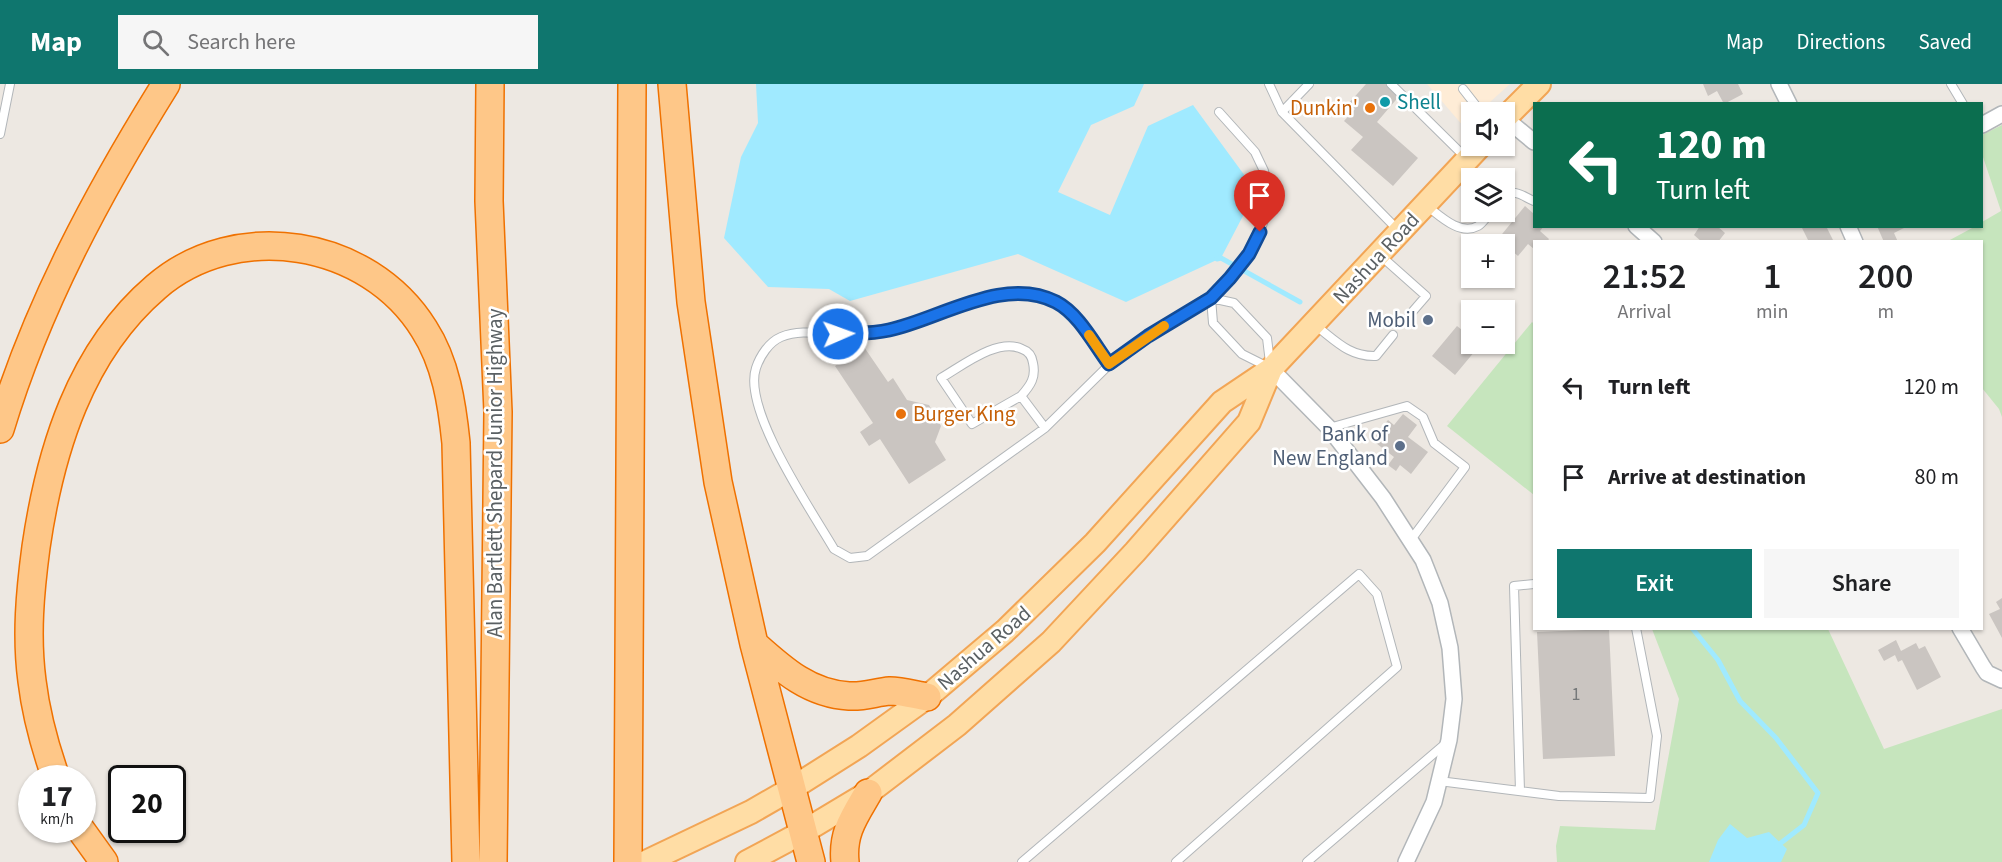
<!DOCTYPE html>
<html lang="en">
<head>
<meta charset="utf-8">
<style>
	body { margin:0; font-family:"Source Sans 3",sans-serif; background:#f6f6f6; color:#202124; height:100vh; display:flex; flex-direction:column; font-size:22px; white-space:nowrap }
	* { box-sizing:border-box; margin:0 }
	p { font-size:20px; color:#757577 }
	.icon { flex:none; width:33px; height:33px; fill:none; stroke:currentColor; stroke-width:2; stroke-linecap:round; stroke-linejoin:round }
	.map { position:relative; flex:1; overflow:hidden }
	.drawer { position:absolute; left:1533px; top:156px; width:450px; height:390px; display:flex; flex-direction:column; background:#fff; border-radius:0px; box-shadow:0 2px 4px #0004 }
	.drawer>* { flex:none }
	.banner { position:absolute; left:1533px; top:18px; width:450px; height:126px; border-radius:0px; box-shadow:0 2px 4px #0004; background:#0b6e4f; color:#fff; overflow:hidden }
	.buttons { position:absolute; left:1461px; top:18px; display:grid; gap:12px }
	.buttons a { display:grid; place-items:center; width:54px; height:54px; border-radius:0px; background:#fff; box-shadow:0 2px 4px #0004; font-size:30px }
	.speed { position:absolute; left:18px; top:681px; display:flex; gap:12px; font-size:30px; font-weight:700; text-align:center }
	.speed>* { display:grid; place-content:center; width:78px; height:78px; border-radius:50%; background:#fff; box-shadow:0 2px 4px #0004; line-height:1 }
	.speed small { font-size:15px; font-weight:400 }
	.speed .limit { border:3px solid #111; border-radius:9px; background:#fff; color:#111 }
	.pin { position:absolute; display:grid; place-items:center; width:51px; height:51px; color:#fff; margin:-62px -26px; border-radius:50% 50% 50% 0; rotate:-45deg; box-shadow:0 0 6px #0007 }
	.pin .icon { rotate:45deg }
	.me { position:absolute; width:66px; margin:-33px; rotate:88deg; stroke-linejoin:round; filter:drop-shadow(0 0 4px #0008) }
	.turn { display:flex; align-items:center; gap:21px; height:126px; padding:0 24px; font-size:27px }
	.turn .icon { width:78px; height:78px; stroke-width:2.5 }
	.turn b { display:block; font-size:42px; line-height:51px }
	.eta { display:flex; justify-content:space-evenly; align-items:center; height:102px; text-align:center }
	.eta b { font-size:36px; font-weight:600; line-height:42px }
	.action { display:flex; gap:12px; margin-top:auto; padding:12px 24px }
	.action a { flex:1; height:69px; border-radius:0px; background:#0f766e; color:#fff; font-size:24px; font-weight:600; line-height:69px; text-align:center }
	.action a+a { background:#f6f6f6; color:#202124 }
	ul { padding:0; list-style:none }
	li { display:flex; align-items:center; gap:18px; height:90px; padding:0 24px }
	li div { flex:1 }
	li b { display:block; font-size:22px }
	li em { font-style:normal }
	header { display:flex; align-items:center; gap:36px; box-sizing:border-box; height:84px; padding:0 30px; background:#0f766e; color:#fff }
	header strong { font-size:28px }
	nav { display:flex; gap:33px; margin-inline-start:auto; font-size:21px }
	.search { width:420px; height:54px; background:#f6f6f6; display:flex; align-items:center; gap:15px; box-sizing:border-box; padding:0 21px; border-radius:0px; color:#757577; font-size:22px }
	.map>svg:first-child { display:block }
</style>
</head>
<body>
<header>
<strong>Map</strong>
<div class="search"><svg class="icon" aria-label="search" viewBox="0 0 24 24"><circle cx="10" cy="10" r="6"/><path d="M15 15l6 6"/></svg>Search here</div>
<nav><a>Map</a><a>Directions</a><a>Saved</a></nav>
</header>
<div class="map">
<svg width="2002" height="778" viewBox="0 0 2002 778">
	<rect width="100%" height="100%" fill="#ede8e2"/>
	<!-- commercial -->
	<path fill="#feecd6" d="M1427,0h83l-31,28h-7l-1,8 -7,7z"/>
	<!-- green -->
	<path fill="#c6e5bd" d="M2002,41v292l-3,-8 -17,-21v-146l-34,-1 26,-14 8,-1v-4l19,-11 -19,-57v-19z
		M1532,238l2,2v171l-87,-69z
		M1652,545h176l56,120 118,-40v153h-445l-1,-16 4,-20 95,4 24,-131z"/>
	<!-- water -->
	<path fill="#a0eaff" d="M756,0h388l-10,22 -43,19 -33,67 52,23 38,-89 45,-21 63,86 -35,67 -95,44 -108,-48 -168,47 -21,-12 -61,-2 -44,-49 17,-81 17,-34z
		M1730,740l17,14 22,-6 18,17 -6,13h-72l9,-22z"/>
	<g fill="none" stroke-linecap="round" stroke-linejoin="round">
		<!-- stream -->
		<path stroke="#a0eaff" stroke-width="5" d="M1217,175l4,-1 79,44
			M1692,544l26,32 22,41 36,37 42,55 -14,32 -27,21"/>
	</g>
	<!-- building -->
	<path fill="#cac5c1" d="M1366,0h23l12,10 -24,28 41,36 -25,28 -42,-36 12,-13 -19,-16 11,-12 -6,-6z
		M1703,0h35l5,10 -19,10 -7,-13 -9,5z
		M1525,122l9,8v12h10l-4,5 9,8 -2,3h-13v7l-6,-5 -10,12 -20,-17z
		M1700,142h17l8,7 -7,9h-16l-8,-7z
		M1801,142h25l8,16h-25z
		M1877,142h31l-14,7 4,9h-14z
		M1457,242l15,12v6l8,1 -25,30 -23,-19z
		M864,263l24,35 5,-4 14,22 22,5 12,21 -6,16 11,18 -37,24 -29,-45 -11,7 -9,-14 13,-9 -38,-57z
		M1403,330l14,11 -9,12 20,15 -17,22 -11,-9 -4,6 -8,-6 6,-8 -22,-17 16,-20 6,5z
		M2002,514v40l-13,-24 11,-5 -4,-7z
		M1609,545l6,127 -72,3 -6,-127z
		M1896,556l5,11 15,-8 3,6 6,-3 16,31 -24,13 -15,-30 -4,2 -3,-7 -11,6 -6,-11z"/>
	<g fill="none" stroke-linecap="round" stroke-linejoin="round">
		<!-- lane casing -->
		<g stroke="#b2b6b9" stroke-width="10">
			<path id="lane" d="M1269,0l13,28 115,117
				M1391,0l75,74
				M1951,0l12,20
				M1463,5l18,23
				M1282,28l27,-28
				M0,50l10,-50
				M1504,113c9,-10 20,0 30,4
				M1427,122c13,10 33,30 51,20 5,-3 9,-10 13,-14
				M1381,172l45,40 -13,15
				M1211,214l23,5 33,35 3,25
				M1211,214l2,25 29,31 26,13
				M1315,241c20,15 34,32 61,31l17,-21
				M1109,281c-23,-34 -40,-65 -83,-72 -32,-5 -102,29 -136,37 -17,4 -37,5 -55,4 -18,-1 -37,-4 -54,3 -12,5 -21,19 -25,31 -14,42 56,143 78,181l16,9 17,-2 178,-128 64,-63 39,-29 63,-38 19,-20 19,-24 11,-22 7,-21 1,-21 -4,-19 -9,-19 -36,-40
				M1021,312l-49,28 -31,-46c21,-12 57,-41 81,-29 6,2 10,7 11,14 3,14 -2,22 -12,33l24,32
				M1329,344l78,-22 16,11 11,26 31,24 -55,74
				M1439,697l120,15 91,2 7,-62 -21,-108
				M1520,707l-6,-205 20,-2
				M1022,778l337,-288 18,20 20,73 -221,195
				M1307,778l138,-118"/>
		</g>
		<!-- street casing -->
		<g stroke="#b2b6b9" stroke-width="18">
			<path id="street" d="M1779,0l10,20
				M1505,34l29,24
				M1982,41l20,-11
				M1636,142l18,16
				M1848,142l7,16
				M1271,285l58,59 54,70 40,62 17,43 10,45 4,51 -5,41 -15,62 -28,60
				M1960,544l23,39 4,6 15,7"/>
		</g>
		<!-- primary casing -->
		<g stroke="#f2a555" stroke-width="26">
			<path id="primary" d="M1504,35l35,-35
				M646,778l105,-50 40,-23 68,-43 68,-49 78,-66 90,-88 127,-141 49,-33 209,-223
				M747,778l56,-30 65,-39 89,-68 94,-83 84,-90 114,-130 22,-53"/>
		</g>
		<!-- highway casing -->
		<g stroke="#ef7100" stroke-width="30">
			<path id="highway" d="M490,0l-1,117 9,211 -5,450
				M672,0l19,218 27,180 36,162 57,218
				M0,345c37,-123 98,-236 166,-345
				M754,560c28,25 55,50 95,52 16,1 27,-4 41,-5 12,0 25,4 37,6
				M56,694c-11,-31 -20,-64 -24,-97 -6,-45 -2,-89 4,-134 14,-96 44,-195 120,-260 80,-69 212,-48 268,42 22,34 28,75 32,114l10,419
				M81,746l23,32
				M628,778l4,-778
				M845,778c-3,-29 9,-45 23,-69"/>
		</g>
		<!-- lane -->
		<use href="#lane" stroke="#fff" stroke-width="8"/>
		<!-- street -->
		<use href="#street" stroke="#fff" stroke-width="15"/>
		<!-- primary -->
		<use href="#primary" stroke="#ffdda5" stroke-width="22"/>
		<!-- highway -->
		<use href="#highway" stroke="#fec788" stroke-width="27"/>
	</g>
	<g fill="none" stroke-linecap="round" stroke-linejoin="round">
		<!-- route casing -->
		<g stroke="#114b97" stroke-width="15">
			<path id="route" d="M838,250c17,-1 34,0 51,-4 51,-11 115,-55 167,-28 23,12 38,42 53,62l39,-28 63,-38 19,-20 19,-24 11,-22"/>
		</g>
		<!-- route -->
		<use href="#route" stroke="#1a73e8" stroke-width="10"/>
		<!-- slow -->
		<path stroke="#f59e0b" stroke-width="10" d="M1089,251l20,29 55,-38"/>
	</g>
	<!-- markers -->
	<circle fill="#0f9aa8" stroke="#fff" stroke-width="2" cx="1385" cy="18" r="6"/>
	<g fill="#e8710a" stroke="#fff" stroke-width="2">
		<circle cx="1370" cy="24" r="6"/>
		<circle cx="901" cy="330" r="6"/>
	</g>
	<g fill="#5c6f8a" stroke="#fff" stroke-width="2">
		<circle cx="1428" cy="236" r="6"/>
		<circle cx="1400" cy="362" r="6"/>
	</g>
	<g text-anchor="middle" stroke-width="5" stroke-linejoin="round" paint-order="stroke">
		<!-- number labels -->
		<g font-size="18" fill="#76797a">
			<text x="1576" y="616">1</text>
		</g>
		<!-- culture labels -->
		<g font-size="21" fill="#0d838f" stroke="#fff" text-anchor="start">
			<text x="1397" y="25">Shell</text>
		</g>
		<!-- food labels -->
		<g font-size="21" fill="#c56008" stroke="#fff" text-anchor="end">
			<text x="1358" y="31">Dunkin'</text>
			<text x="913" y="337" text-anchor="start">Burger King</text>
		</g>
		<!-- street labels -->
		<g font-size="21" fill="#5a6063" stroke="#fff">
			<text transform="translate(1376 174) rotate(-47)" y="7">Nashua Road</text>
			<text transform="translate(495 389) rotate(-90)" y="7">Alan Bartlett Shepard Junior Highway</text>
			<text transform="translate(984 564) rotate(-41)" y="7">Nashua Road</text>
		</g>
		<!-- service labels -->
		<g font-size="21" fill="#4e5e75" stroke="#fff" text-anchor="end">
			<text x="1416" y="243">Mobil</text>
			<text x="1388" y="357">Bank of<tspan x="1388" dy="24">New England</tspan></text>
		</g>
	</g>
</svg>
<div class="buttons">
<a><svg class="icon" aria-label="sound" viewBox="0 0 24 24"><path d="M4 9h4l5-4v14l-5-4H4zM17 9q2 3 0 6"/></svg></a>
<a><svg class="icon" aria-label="layers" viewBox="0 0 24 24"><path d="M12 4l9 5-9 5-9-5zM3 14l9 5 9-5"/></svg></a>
<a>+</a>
<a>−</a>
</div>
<div class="speed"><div>17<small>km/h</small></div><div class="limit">20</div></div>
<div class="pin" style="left:1260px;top:148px;background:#d93025"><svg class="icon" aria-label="arrive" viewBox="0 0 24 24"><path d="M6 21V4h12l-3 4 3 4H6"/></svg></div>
<svg class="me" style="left:838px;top:250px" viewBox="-20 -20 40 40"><circle r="17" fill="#1a73e8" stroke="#fff" stroke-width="3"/><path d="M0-11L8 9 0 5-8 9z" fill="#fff"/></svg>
<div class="banner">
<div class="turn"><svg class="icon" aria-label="left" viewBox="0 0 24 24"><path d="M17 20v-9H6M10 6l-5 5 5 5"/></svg><div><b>120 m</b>Turn left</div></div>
</div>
<section class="drawer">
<div class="eta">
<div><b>21:52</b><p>Arrival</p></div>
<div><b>1</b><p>min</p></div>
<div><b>200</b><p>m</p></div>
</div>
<ul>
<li><svg class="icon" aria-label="left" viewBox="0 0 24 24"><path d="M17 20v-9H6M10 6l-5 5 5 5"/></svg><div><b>Turn left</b></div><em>120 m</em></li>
<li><svg class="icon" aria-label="arrive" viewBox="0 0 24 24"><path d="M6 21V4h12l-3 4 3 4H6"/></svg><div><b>Arrive at destination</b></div><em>80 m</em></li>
</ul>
<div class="action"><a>Exit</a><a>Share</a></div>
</section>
</div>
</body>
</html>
